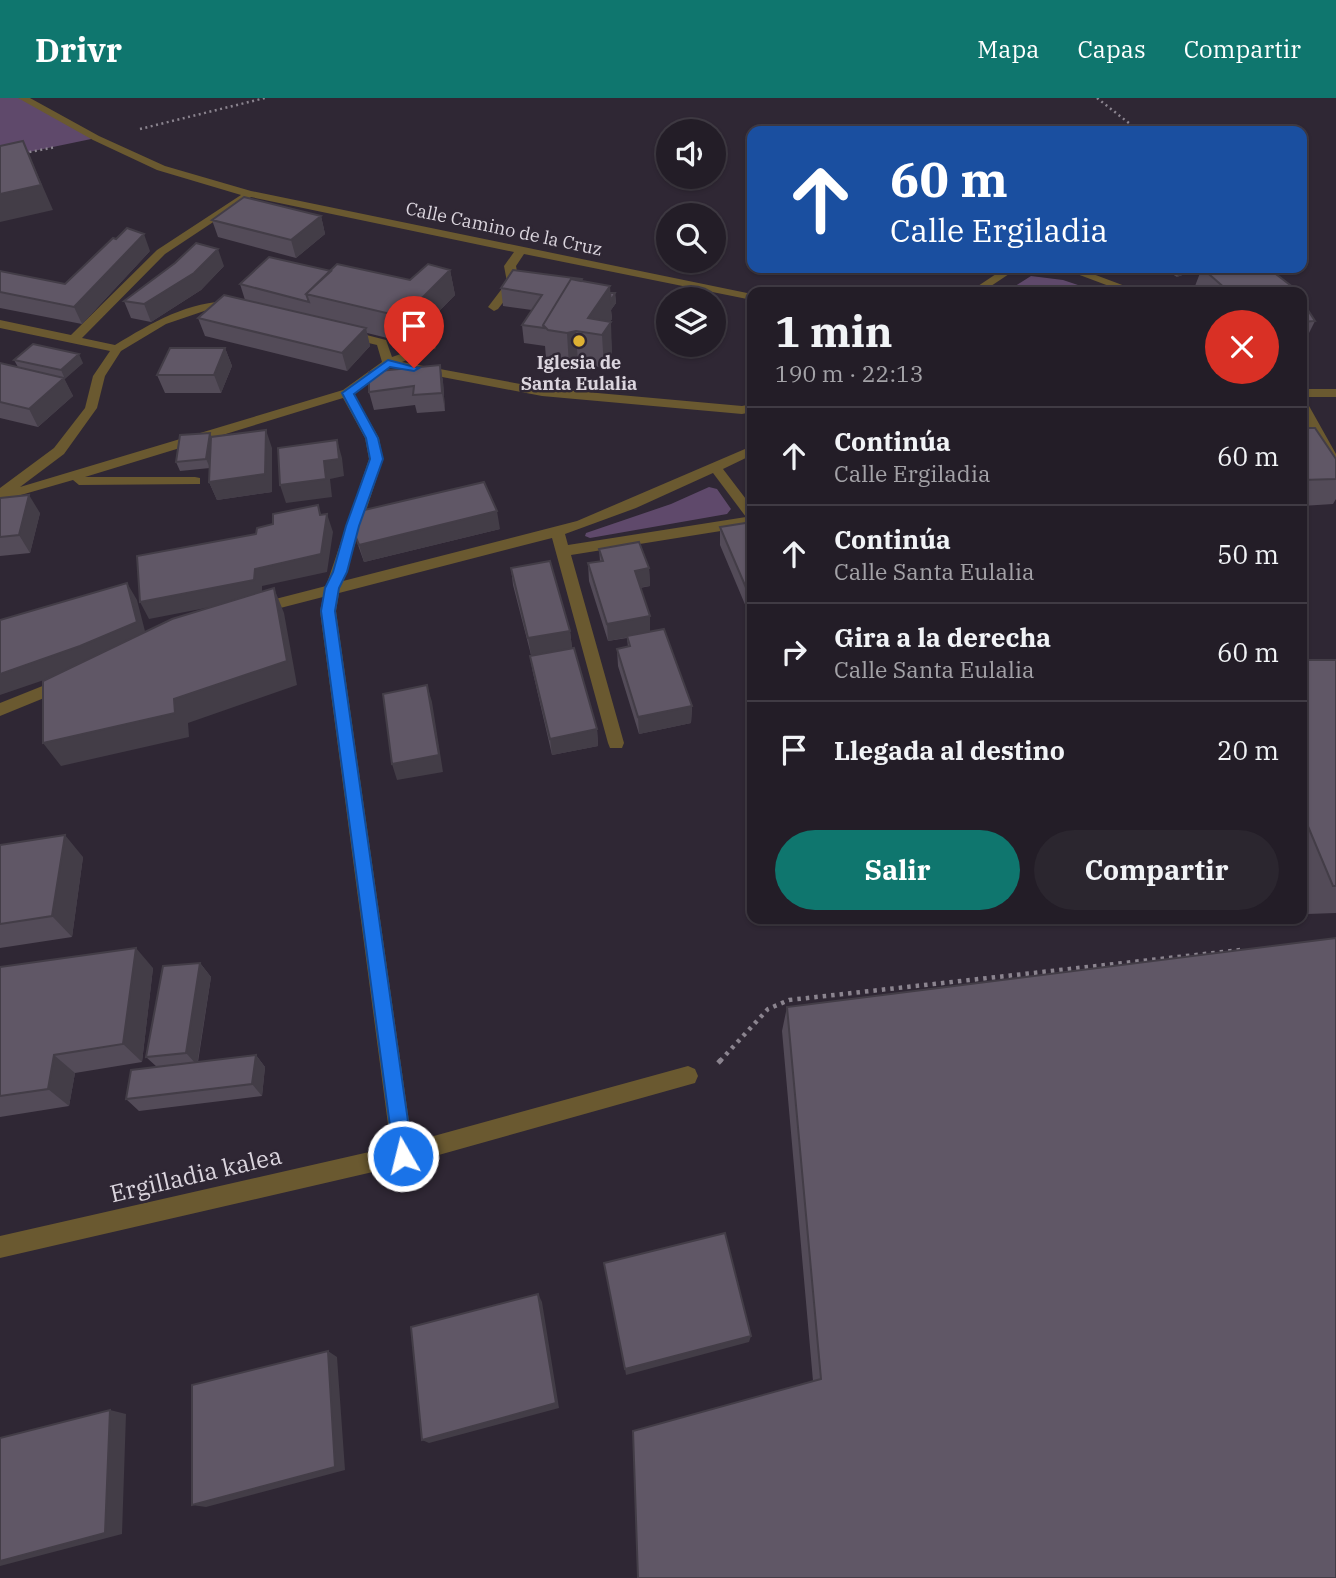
<!DOCTYPE html>
<html lang="es">
<head>
<meta charset="utf-8">
<style>
	body { margin:0; font-family:"IBM Plex Serif",serif; background:#2b262f; color:#f1f3f6; height:100vh; display:flex; flex-direction:column; font-size:26px; white-space:nowrap }
	* { box-sizing:border-box; margin:0 }
	p { font-size:23px; color:#a3a2a7 }
	.icon { flex:none; width:38px; height:38px; fill:none; stroke:currentColor; stroke-width:2; stroke-linecap:round; stroke-linejoin:round }
	.map { position:relative; flex:1; overflow:hidden }
	.details { position:absolute; left:747px; top:189px; width:560px; height:637px; display:flex; flex-direction:column; background:#231d27; border-radius:14px; box-shadow:0 2px 5px #0004,0 0 0 2px #403b44 }
	.details>* { flex:none }
	.banner { position:absolute; left:747px; top:28px; width:560px; height:147px; border-radius:14px; box-shadow:0 2px 5px #0004,0 0 0 2px #403b44; background:#1a4fa0; color:#fff; overflow:hidden }
	.tools { position:absolute; left:656px; top:21px; display:grid; gap:14px }
	.tools a { display:grid; place-items:center; width:70px; height:70px; border-radius:50%; background:#231d27; box-shadow:0 2px 5px #0004,0 0 0 2px #403b44; font-size:35px }
	.pin { position:absolute; display:grid; place-items:center; width:60px; height:60px; color:#fff; margin:-72px -30px; border-radius:50% 50% 50% 0; rotate:-45deg; box-shadow:0 0 7px #0007 }
	.pin .icon { rotate:45deg }
	.me { position:absolute; width:77px; margin:-38px; rotate:352deg; stroke-linejoin:round; filter:drop-shadow(0 0 5px #0008) }
	.turn { display:flex; align-items:center; gap:24px; height:147px; padding:0 28px; font-size:32px }
	.turn .icon { width:91px; height:91px; stroke-width:2.5 }
	.turn b { display:block; font-size:49px; line-height:60px }
	.round { display:grid; place-items:center; flex:none; width:74px; height:74px; border-radius:37px; background:#2b262f }
	.headline { display:flex; align-items:center; justify-content:space-between; height:119px; padding:0 28px }
	h1 { font-size:42px; font-weight:800; line-height:52px }
	.primary-button { display:flex; gap:14px; margin-top:auto; padding:14px 28px }
	.primary-button a { flex:1; height:80px; border-radius:42px; background:#0f766e; color:#fff; font-size:28px; font-weight:800; line-height:80px; text-align:center }
	.primary-button a+a { background:#2b262f; color:#f1f3f6 }
	ul { padding:0; list-style:none }
	li { display:flex; align-items:center; gap:21px; height:98px; padding:0 28px; border-top:2px solid #403b44 }
	li div { flex:1 }
	li b { display:block; font-size:26px }
	li em { font-style:normal }
	header { display:flex; align-items:center; gap:42px; box-sizing:border-box; height:98px; padding:0 35px; background:#0f766e; color:#fff }
	header strong { font-size:33px }
	nav { display:flex; gap:38px; margin-inline-start:auto; font-size:24px }
	.map>svg:first-child { display:block }
</style>
</head>
<body>
<header>
<strong>Drivr</strong>
<nav><a>Mapa</a><a>Capas</a><a>Compartir</a></nav>
</header>
<div class="map">
<svg width="1336" height="1480" viewBox="0 0 1336 1480">
	<rect width="100%" height="100%" fill="#2f2734"/>
	<!-- green -->
	<path fill="#5f496b" d="M0,0h23l73,40 -96,20z
		M1031,178l32,4 36,12h-93z
		M709,389l8,2 14,20 -4,5 -137,24 -5,-2 1,-3 85,-29z"/>
	<g fill="none" stroke-linecap="round" stroke-linejoin="round">
		<!-- path-far2 -->
		<path stroke="#8b848f" stroke-width="2.5" stroke-dasharray="2 3.5" stroke-linecap="butt" d="M1097,0l42,33
			M140,31l125,-31
			M24,55l32,-6"/>
		<!-- path-far1 -->
		<path stroke="#8b848f" stroke-width="4.5" stroke-dasharray="3.5 5" stroke-linecap="butt" d="M720,963l48,-52 21,-9 452,-50"/>
		<!-- path -->
		<path stroke="#8b848f" stroke-width="5" stroke-dasharray="4.5 7" stroke-linecap="butt" d="M718,965l4,-4"/>
		<!-- minor -->
		<path fill="#6a5930" fill-rule="evenodd" d="M18,0h12l69,38 66,30 86,25 501,103v6l-228,-46 -8,12 3,16 -21,27 -4,2 -6,-4 19,-25 -3,-16 10,-14 -263,-55 -86,57 -83,84 33,7c38,-23 75,-45 120,-44l4,2v4l-26,1 -47,16 -45,27 -16,25 -8,32 -33,46 -44,33 323,-97 39,-28 -5,-17 -34,-8 -2,-3 6,-4 39,10 6,17 38,-13 6,4 -34,14 140,26 200,18 10,-2v8l-10,2 -200,-18 -152,-29 -36,27 25,44 4,21 -40,122 234,-60 175,-75v9l-29,14 29,38v19l-181,29 53,188 -2,5h-12l-2,-5 -56,-205 -213,55 -3,18 76,531 276,-76 7,3 3,7 -3,7 -292,82 -403,93v-22l391,-89 -71,-536 3,-14 -66,17 -7,-5 2,-4 74,-19 43,-127 -4,-21 -22,-40 -258,79h110l5,1v6l-121,1 -6,-5 -73,21v-13l54,-40 31,-40 8,-32 17,-25 -110,-23v-8l71,15 86,-85 84,-55 -84,-25 -64,-30zM713,375l33,44 -178,28 -3,-11 71,-26z
			M1005,170h13l-36,24h-13z
			M1061,170h16l64,24h-16z
			M1302,291h34v8h-32l32,57v17l-7,-4 -27,-54z
			M65,579l6,2 2,4 -2,4 -71,29v-13z"/>
	</g>
	<!-- wall -->
	<path fill="#534b58" d="M321,118l4,18 -29,24 -78,-21 -6,-17z
		M150,153l-68,73 -82,-16v-37l65,13z
		M224,168l-23,24 -50,32 -20,-4 -7,-17z
		M1162,170h39l-24,9z
		M1202,170l95,24h-95l-7,-6z
		M450,172l5,25 -47,48 -41,-10 3,13 -23,25 -142,-35 -7,-18 47,-18 -5,-16 91,-13 79,9z
		M582,181v2l28,12h5l1,10 -5,7 1,9 -2,2 2,34 -8,13 -26,-4 -9,2 -18,-3 -5,-5 -1,-12 -21,-3 -2,-18 10,-15 -29,-4 -2,-18z
		M1302,203l13,20 -9,18h-4z
		M225,250l7,18 -11,27h-56l-8,-18z
		M14,262l69,3 -19,16 9,17 -35,31 -38,-9v-55l18,4z
		M440,267l3,17 2,29 -28,2 -2,-8 -41,5 -5,-18z
		M1302,330l34,31v40l-3,5 -31,2z
		M212,339l60,11v44l-55,8 -8,-18 1,-14 -30,3 -4,-9z
		M0,400l40,15 -10,40 -30,3z
		M752,424v92h-3l-29,-69v-18z
		M352,430l148,1 -136,33z
		M599,451l50,19 1,18 -10,2 10,28v16l42,74 -1,17 -52,11 -21,-68 -1,-17 11,-2 -1,-9 -19,3 -19,-60 -1,-18 12,-2z
		M511,470l59,63 2,17 -41,7 -18,-70z
		M530,558l67,73 1,17 -46,9 -19,-82z
		M1302,562h34v253l-29,1 -5,-12z
		M0,747l83,12 -11,80 -72,11z
		M200,865l11,14 -13,85 58,-7 9,12 -3,29 -123,15 -13,-12 31,-32 -11,-10z
		M0,869l153,1 -11,94 -67,11 -6,33 -69,11z
		M787,909l549,571 -523,-197 -31,-350z"/>
	<!-- shaded-wall -->
	<path fill="#433d47" d="M23,43l30,69 -53,12v-28z
		M321,118l4,18 -29,24 -5,-18z
		M144,136l6,17 -68,73 -8,-17z
		M218,151l6,17 -23,24 -50,32 -7,-18z
		M1181,170h20l-24,9z
		M450,172l5,25 -47,48 -5,-26z
		M610,188l1,15 4,-8 1,10 -5,7 1,9 -11,16 -13,-17z
		M1235,191l-2,3h-7l1,-2z
		M611,224l1,33 -8,13 -2,-33z
		M366,230l4,18 -23,25 -5,-18z
		M576,233l2,33 -9,2 -2,-33z
		M225,250l7,18 -11,27 -7,-18z
		M79,256l4,9 -18,16 -4,-9z
		M440,267l3,17 2,29 -3,-18z
		M64,280l9,18 -35,31 -9,-18z
		M266,332l6,18v44l-55,8 -8,-18z
		M210,335l4,9 -4,26 -4,-9z
		M337,342l5,18 2,18 -14,3 2,18 -46,6 -6,-18 44,-24z
		M29,397l11,18 -10,40 -11,-18z
		M318,407l6,18 3,-9 6,18 -6,40 -65,14v11l-113,22 -9,-17 115,-33 65,-54z
		M497,413l3,18 -136,33 -5,-17z
		M649,470l1,18 -15,2v-17z
		M127,485l10,17 10,39 -56,25 -91,31v-21z
		M274,490l10,25 13,72 -109,38 1,14 -128,29 -18,-23 131,-44z
		M750,499h2v17h-3z
		M650,518v17l-42,8 -1,-17z
		M570,533l2,17 -41,7 -3,-17z
		M427,587l5,17 11,70 -46,8 -5,-16z
		M692,608l-1,17 -52,11 -1,-17z
		M597,631l1,17 -46,9 -2,-16z
		M65,737l18,22 -11,80 -20,-21z
		M136,850l17,20 -11,94 -19,-18z
		M200,865l11,14 -14,88 -11,-12z
		M54,957l21,18 -6,33 -21,-17z
		M256,957l9,12 -3,29 -10,-12z
		M538,1196l4,8 17,106 -130,35 -7,-3z
		M751,1238l-2,6 -123,33 -1,-6z
		M328,1253l9,6 8,113 -139,37 -14,-2z
		M110,1312l16,4 -4,120 -122,32v-5z"/>
	<!-- building -->
	<path fill="#605766" stroke="#433d47" stroke-width="2" d="M23,43l18,44 -41,9v-48z
		M244,99l77,19 -30,24 -79,-20z
		M127,130l17,6 -70,73 -74,-15v-21l65,13 48,-46 3,1z
		M196,145l22,6 -24,24 -50,31 -20,-3 51,-38z
		M269,159l62,14 -25,23 3,8 -69,-18z
		M337,166l73,16 18,-16 22,6 -47,47 -97,-23z
		M1202,170h66l26,20 3,4h-57l-5,-3 -8,1z
		M513,172l69,9 -1,2 -10,-2 -28,46 1,3 -22,-3 20,-30 -41,-7z
		M571,181l39,7 -22,32 23,4 -9,13 -26,-4 -9,2 -19,-3 -5,-5z
		M610,195h5l-4,8z
		M224,197l142,33 -24,25 -144,-35z
		M1302,203l13,20 -13,1z
		M33,246l46,10 -18,16 -47,-10z
		M170,250h55l-11,27h-57z
		M0,265l64,15 -35,31 -29,-7z
		M440,267l2,28 -29,2 1,-9 -45,6v-20z
		M1302,330h13l21,31v20l-34,1z
		M266,332l-1,44 -56,8 2,-45z
		M210,335l-4,26 -30,3 4,-27z
		M337,342l2,19 -15,2 2,18 -46,6 -2,-37z
		M484,384l13,29 -138,34 -7,-17 8,-17z
		M29,397l-10,40 -19,2v-39z
		M318,407l2,10 7,-1 -6,40 -66,15 -1,11 -114,22 -3,-46 119,-22 1,-6 16,-4v-10z
		M752,424v75h-2l-30,-70z
		M639,444l10,26 -14,3 15,45 -43,8 -19,-61 15,-2 -4,-12z
		M550,463l20,70 -42,7 -17,-70z
		M127,485l10,39 -57,24 -80,28v-54z
		M274,490l13,73 -113,38 1,14 -132,30v-62l129,-62z
		M664,531l28,77 -54,11 -21,-68 13,-3 -3,-10z
		M574,550l23,81 -47,10 -20,-83z
		M1302,562h34v226h-3l-31,-74z
		M427,587l12,70 -47,9 -9,-70z
		M65,737l-13,81 -52,8v-79z
		M1336,840v640h-698l-5,-147 188,-52 -34,-372z
		M136,850l-13,96 -69,11 -6,34 -48,7v-129z
		M200,865l-14,90 -40,4 17,-91z
		M256,957l-4,29 -126,15 5,-29z
		M725,1135l26,103 -126,33 -21,-106z
		M538,1196l18,109 -134,37 -11,-113z
		M328,1253l7,116 -143,38v-120z
		M110,1312l-5,123 -105,28v-123z"/>
	<!-- route -->
	<path fill="#1a73e8" stroke="#114b97" stroke-width="2" d="M388,262l31,8 -5,3 -24,-4 -36,27 24,44 5,21 -24,67 -12,46 -8,16 -4,23 78,545 -3,6 -7,3 -7,-3 -2,-6 -73,-545 4,-23 8,-16 13,-46 24,-67 -4,-21 -24,-45z"/>
	<!-- markers -->
	<circle fill="#deb133" stroke="#2f2734" stroke-width="2.5" cx="579" cy="243" r="7"/>
	<g text-anchor="middle" stroke-width="5" stroke-linejoin="round" paint-order="stroke">
		<!-- far-street labels -->
		<g font-size="18" fill="#dbd5de" stroke="#2f2734">
			<text transform="translate(504 131) rotate(12)" y="6">Calle Camino de la Cruz</text>
		</g>
		<!-- far-poi labels -->
		<g font-size="18" font-weight="bold" fill="#dbd5de" stroke="#2f2734">
			<text x="579" y="271">Iglesia de<tspan x="579" dy="21">Santa Eulalia</tspan></text>
		</g>
		<!-- near-street labels -->
		<g font-size="24" fill="#dbd5de" stroke="#2f2734">
			<text transform="translate(196 1077) rotate(-13)" y="8">Ergilladia kalea</text>
		</g>
	</g>
</svg>
<div class="tools">
<a><svg class="icon" aria-label="sound" viewBox="0 0 24 24"><path d="M4 9h4l5-4v14l-5-4H4zM17 9q2 3 0 6"/></svg></a>
<a><svg class="icon" aria-label="search" viewBox="0 0 24 24"><circle cx="10" cy="10" r="6"/><path d="M15 15l6 6"/></svg></a>
<a><svg class="icon" aria-label="layers" viewBox="0 0 24 24"><path d="M12 4l9 5-9 5-9-5zM3 14l9 5 9-5"/></svg></a>
</div>
<div class="pin" style="left:414px;top:270px;background:#d93025"><svg class="icon" aria-label="arrive" viewBox="0 0 24 24"><path d="M6 21V4h12l-3 4 3 4H6"/></svg></div>
<svg class="me" style="left:403px;top:1058px" viewBox="-20 -20 40 40"><circle r="17" fill="#1a73e8" stroke="#fff" stroke-width="3"/><path d="M0-11L8 9 0 5-8 9z" fill="#fff"/></svg>
<div class="banner">
<div class="turn"><svg class="icon" aria-label="ahead" viewBox="0 0 24 24"><path d="M12 20V5M6 11l6-6 6 6"/></svg><div><b>60 m</b>Calle Ergiladia</div></div>
</div>
<section class="details">
<div class="headline"><div><h1>1 min</h1><p>190 m · 22:13</p></div><a class="round" style="background:#d93025;color:#fff"><svg class="icon" aria-label="close" viewBox="0 0 24 24"><path d="M6 6l12 12M18 6L6 18"/></svg></a></div>
<ul>
<li><svg class="icon" aria-label="ahead" viewBox="0 0 24 24"><path d="M12 20V5M6 11l6-6 6 6"/></svg><div><b>Continúa</b><p>Calle Ergiladia</p></div><em>60 m</em></li>
<li><svg class="icon" aria-label="ahead" viewBox="0 0 24 24"><path d="M12 20V5M6 11l6-6 6 6"/></svg><div><b>Continúa</b><p>Calle Santa Eulalia</p></div><em>50 m</em></li>
<li><svg class="icon" aria-label="right" viewBox="0 0 24 24"><path d="M7 20v-9h11M14 6l5 5-5 5"/></svg><div><b>Gira a la derecha</b><p>Calle Santa Eulalia</p></div><em>60 m</em></li>
<li><svg class="icon" aria-label="arrive" viewBox="0 0 24 24"><path d="M6 21V4h12l-3 4 3 4H6"/></svg><div><b>Llegada al destino</b></div><em>20 m</em></li>
</ul>
<div class="primary-button"><a>Salir</a><a>Compartir</a></div>
</section>
</div>
</body>
</html>
